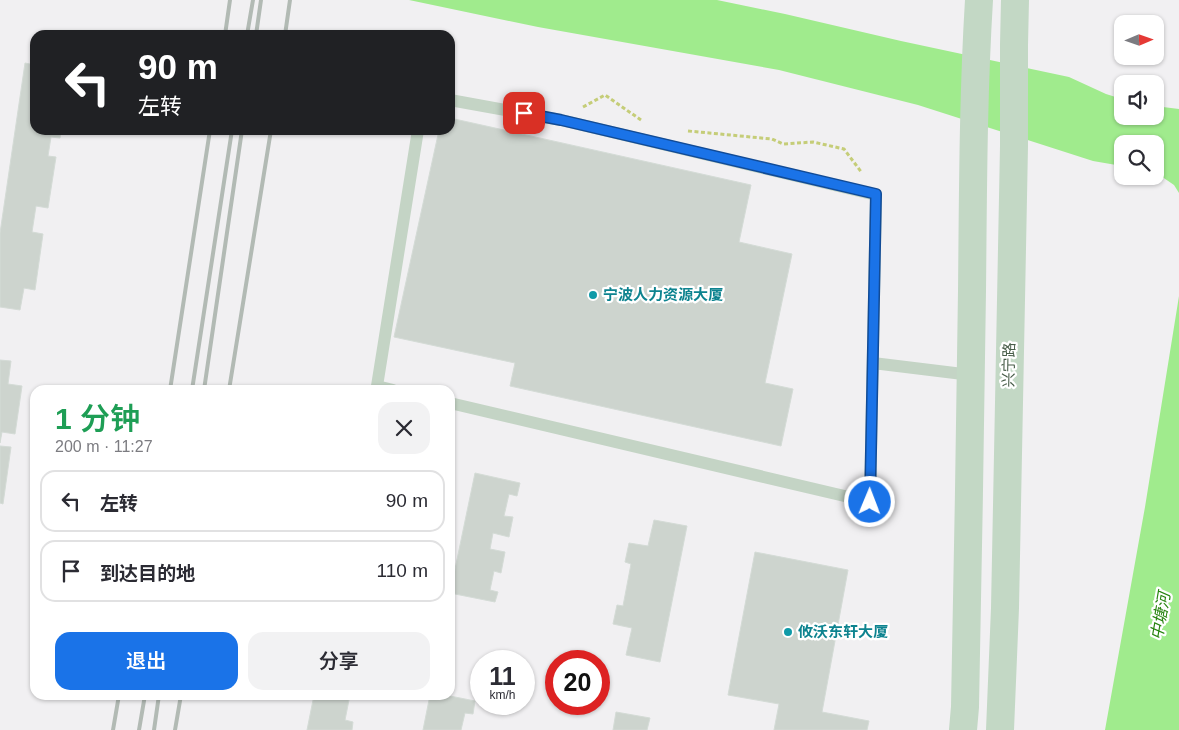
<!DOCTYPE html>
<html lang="zh">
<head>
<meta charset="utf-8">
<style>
	body { margin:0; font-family:Helvetica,"Noto Sans SC",sans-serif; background:#f2f2f3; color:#2b2b33; height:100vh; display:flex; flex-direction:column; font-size:19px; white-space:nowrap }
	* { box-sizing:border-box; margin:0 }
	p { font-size:16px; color:#7c7c81 }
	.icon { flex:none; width:28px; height:28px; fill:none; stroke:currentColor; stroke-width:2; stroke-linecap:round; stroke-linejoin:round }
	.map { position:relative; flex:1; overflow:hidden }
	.details { position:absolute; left:30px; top:385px; width:425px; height:315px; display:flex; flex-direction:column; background:#fff; border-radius:15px; box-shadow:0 1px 4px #0004 }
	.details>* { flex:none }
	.hud { position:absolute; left:30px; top:30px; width:425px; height:105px; border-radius:15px; box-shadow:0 1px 4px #0004; background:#202124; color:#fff; overflow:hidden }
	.needle { width:32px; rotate:88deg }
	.tools { position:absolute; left:1114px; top:15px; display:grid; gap:10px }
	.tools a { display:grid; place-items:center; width:50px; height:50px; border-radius:10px; background:#fff; box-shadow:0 1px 4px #0004; font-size:25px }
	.speed { position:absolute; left:470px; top:650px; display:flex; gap:10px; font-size:25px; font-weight:700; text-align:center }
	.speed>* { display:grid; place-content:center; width:65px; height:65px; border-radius:50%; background:#fff; box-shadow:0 1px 4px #0004; line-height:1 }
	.speed small { font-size:12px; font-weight:400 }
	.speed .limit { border:8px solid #d22; background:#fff; color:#111 }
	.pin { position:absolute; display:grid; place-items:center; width:42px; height:42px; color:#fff; margin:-21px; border-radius:10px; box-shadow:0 2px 8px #0006 }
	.me { position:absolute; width:55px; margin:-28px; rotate:1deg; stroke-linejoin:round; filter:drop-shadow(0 0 4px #0008) }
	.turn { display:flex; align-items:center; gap:18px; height:105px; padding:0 25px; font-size:22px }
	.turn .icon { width:65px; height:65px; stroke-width:2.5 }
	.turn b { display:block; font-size:35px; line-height:42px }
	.round { display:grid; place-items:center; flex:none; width:52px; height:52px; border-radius:15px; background:#f2f2f3 }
	.headline { display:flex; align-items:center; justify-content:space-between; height:85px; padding:0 25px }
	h1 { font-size:30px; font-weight:600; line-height:38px; color:#1e9e55 }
	.button { display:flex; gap:10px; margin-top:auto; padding:10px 25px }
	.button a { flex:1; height:58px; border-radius:15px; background:#1a73e8; color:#fff; font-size:20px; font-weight:600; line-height:58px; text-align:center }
	.button a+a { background:#f2f2f3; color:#2b2b33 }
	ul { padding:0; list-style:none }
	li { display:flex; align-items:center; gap:15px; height:62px; margin:0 10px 8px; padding:0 15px; border:2px solid #e1e1e2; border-radius:15px }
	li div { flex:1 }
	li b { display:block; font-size:19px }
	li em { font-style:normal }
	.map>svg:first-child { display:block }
</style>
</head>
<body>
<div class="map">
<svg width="1179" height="730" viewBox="0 0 1179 730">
	<rect width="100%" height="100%" fill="#f1f0f2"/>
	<!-- water -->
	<path fill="#a0eb8d" d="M409,0h308l68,14 116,27 168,36 37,17 16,5v17h33v-10l24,3v84l-5,-8 -19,-13v-28h-33v22l-29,-5 -175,-56 -139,-35 -241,-43z
		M1179,296v434h-74l40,-223z"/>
	<!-- building -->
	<path fill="#cdd4ce" stroke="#d4dbd6" d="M25,63l10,2v65h26l-1,8 -9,-1 -3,19 8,1 -8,51 -12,-2 -4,26 11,2 -8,56 -11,-2 -4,22 -20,-3v-74z
		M450,118l301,67 -12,57 53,12 -27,129 28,6 -12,57 -271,-60 5,-23 -121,-26 45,-207h11z
		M0,360l11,1 -3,23 14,2 -7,48 -13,-2 -2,11z
		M0,446l11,1 -8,57 -3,-1z
		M475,473l45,10 -3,13 -8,-2 -5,22 9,1 -4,20 -16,-4 -3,16 15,3 -4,21 -7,-2 -4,19 8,2 -3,10 -45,-9z
		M654,520l33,6 -27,136 -34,-7 6,-27 -19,-4 4,-19 6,1 8,-42 -6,-2 4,-19 19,3z
		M755,552l93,18 -26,142 47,9 -2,9h-93l5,-26 -51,-9z
		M314,695h36l-5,25 8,2 -1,8h-45z
		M430,695h15l30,6 -2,13 -8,-1 -4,17h-38z
		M616,712l34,6 -3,12h-34z"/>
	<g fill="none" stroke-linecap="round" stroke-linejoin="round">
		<!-- path -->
		<path stroke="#c5cd78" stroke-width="3" stroke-dasharray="4 2.5" stroke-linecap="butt" d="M583,107l22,-12 36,25
			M688,131l84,8 11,5 30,-2 31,7 18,24"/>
		<!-- service -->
		<path stroke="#c4d4c5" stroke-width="12" d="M450,100l111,20 315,75 -6,307 -420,-99
			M873,363l98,12
			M393,390l-16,-4 41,-256"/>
		<!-- secondary -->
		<path stroke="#c3d8c5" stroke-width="28" d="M963,730l2,-23c3,-139 5,-277 7,-416 1,-97 1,-194 7,-291
			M1000,730l5,-122 9,-462v-101l1,-45"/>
		<!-- rail -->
		<path stroke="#b2bab4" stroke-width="4" d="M225,35l5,-35
			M247,35l6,-35
			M256,35l5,-35
			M285,35l5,-35
			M170,390l40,-260
			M192,390l40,-260
			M204,390l38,-260
			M229,390l42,-260
			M113,730l6,-35
			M139,730l6,-35
			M154,730l5,-35
			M175,730l6,-35"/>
	</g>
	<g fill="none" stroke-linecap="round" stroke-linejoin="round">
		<!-- route casing -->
		<g stroke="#114b97" stroke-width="12">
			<path id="route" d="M524,113l37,7 315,74 -6,308"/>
		</g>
		<!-- route -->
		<use href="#route" stroke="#1a73e8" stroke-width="9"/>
	</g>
	<!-- markers -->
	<g fill="#0f9aa8" stroke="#fff" stroke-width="2">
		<circle cx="593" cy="295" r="5"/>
		<circle cx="788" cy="632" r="5"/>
	</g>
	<g text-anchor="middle" stroke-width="4.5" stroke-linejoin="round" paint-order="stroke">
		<!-- culture labels -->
		<g font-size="15" font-weight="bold" fill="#0d838f" stroke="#fff" text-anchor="start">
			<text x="603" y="300">宁波人力资源大厦</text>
			<text x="798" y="637">攸沃东轩大厦</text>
		</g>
		<!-- street labels -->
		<g font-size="15" fill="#485d49" stroke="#fff">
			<text transform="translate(1009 365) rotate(-89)" y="5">兴宁路</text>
		</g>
		<!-- water labels -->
		<g font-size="16" font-style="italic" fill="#27840f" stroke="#fff">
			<text transform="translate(1160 616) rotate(-80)" y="6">中塘河</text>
		</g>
	</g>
</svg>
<div class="tools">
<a><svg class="needle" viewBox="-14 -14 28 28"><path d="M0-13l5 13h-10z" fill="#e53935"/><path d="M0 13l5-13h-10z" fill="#7c7c81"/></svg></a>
<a><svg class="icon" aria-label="sound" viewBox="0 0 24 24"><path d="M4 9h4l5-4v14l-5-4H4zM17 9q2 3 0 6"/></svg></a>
<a><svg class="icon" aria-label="search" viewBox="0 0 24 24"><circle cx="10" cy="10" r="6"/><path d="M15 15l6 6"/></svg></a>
</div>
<div class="speed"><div>11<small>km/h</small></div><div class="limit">20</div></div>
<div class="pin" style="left:524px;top:113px;background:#d93025"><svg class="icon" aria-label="arrive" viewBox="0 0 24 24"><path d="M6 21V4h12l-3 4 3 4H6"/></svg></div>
<svg class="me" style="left:870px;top:502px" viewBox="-20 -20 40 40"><circle r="17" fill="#1a73e8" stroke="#fff" stroke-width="3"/><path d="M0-11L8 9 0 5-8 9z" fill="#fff"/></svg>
<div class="hud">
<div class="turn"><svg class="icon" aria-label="left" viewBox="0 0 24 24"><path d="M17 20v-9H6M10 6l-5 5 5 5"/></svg><div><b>90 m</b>左转</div></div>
</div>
<section class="details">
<div class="headline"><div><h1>1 分钟</h1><p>200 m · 11:27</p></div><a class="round"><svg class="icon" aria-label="close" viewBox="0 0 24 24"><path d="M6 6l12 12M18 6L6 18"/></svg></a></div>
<ul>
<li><svg class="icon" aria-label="left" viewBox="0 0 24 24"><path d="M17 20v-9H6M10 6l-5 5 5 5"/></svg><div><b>左转</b></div><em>90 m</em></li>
<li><svg class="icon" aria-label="arrive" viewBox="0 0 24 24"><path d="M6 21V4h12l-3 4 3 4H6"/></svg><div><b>到达目的地</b></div><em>110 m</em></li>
</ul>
<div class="button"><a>退出</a><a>分享</a></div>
</section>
</div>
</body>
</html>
